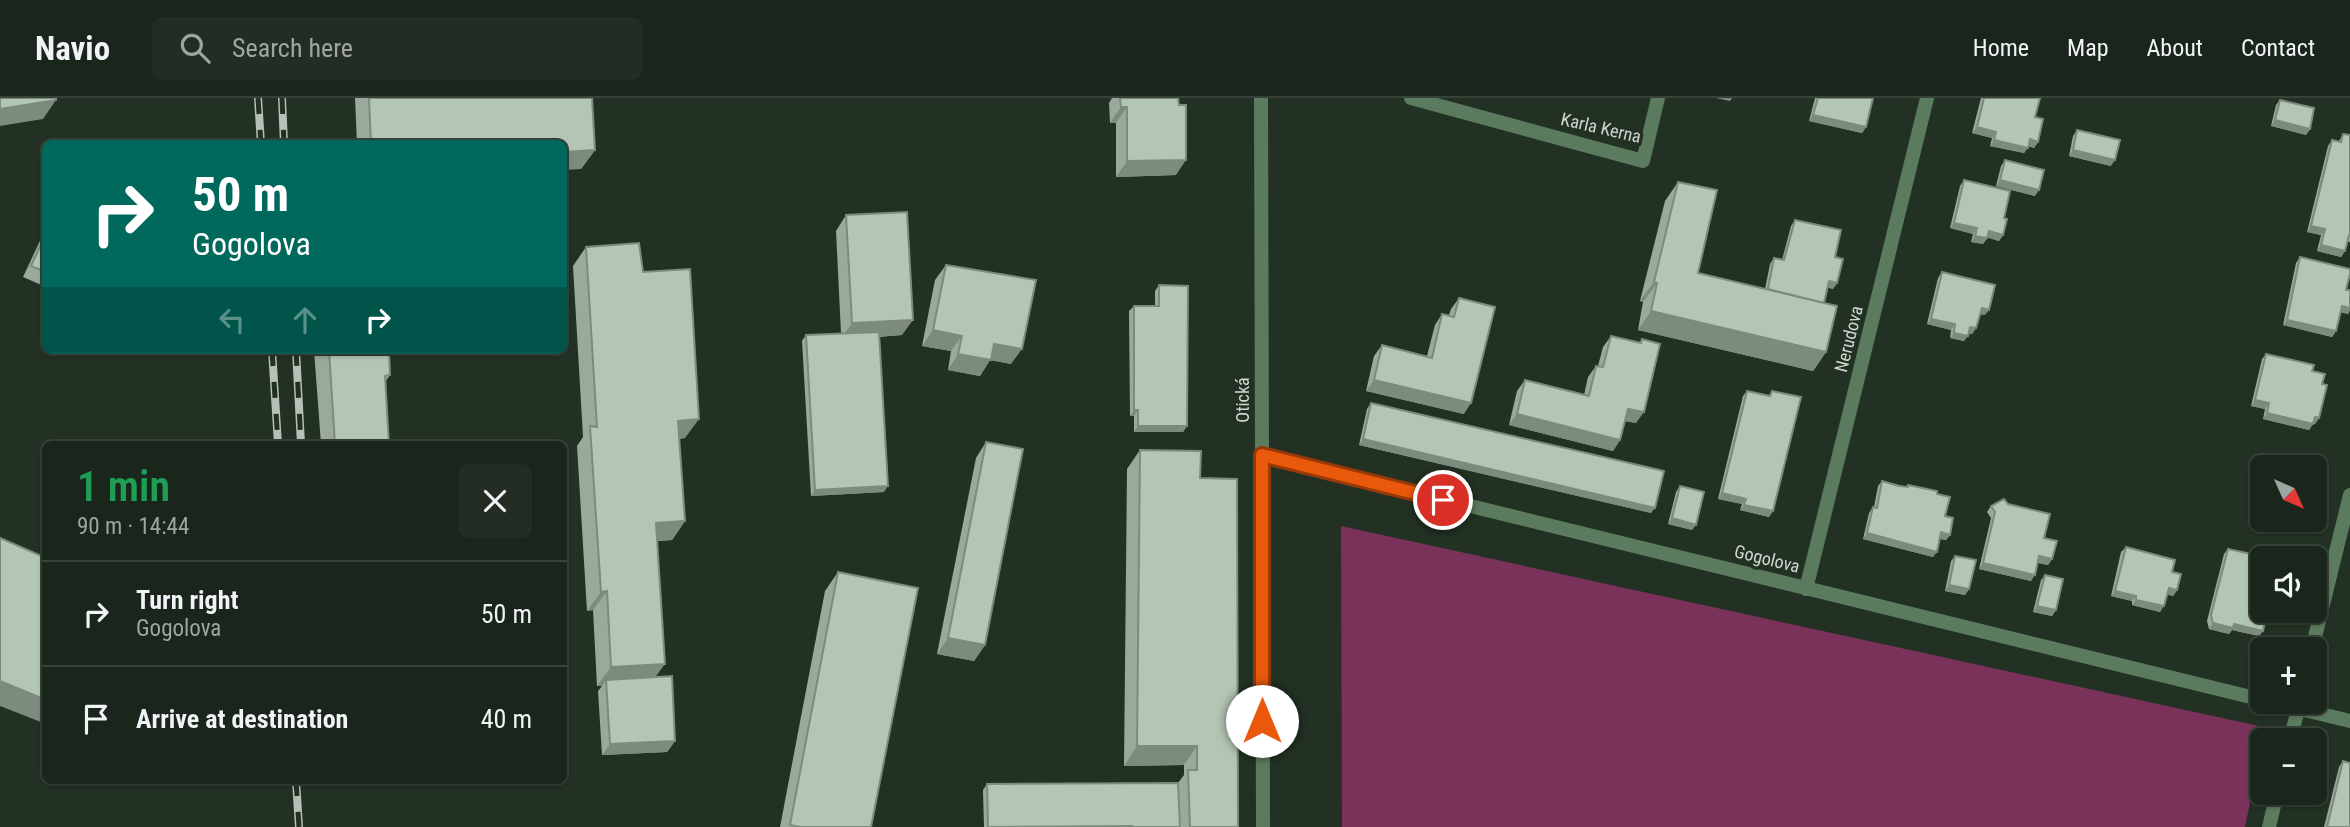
<!DOCTYPE html>
<html lang="en">
<head>
<meta charset="utf-8">
<style>
	body { margin:0; font-family:"Roboto Condensed",sans-serif; background:#232d24; color:#f1f3f6; height:100vh; display:flex; flex-direction:column; font-size:26px; white-space:nowrap }
	* { box-sizing:border-box; margin:0 }
	p { font-size:23px; color:#9fa5a3 }
	.icon { flex:none; width:38px; height:38px; fill:none; stroke:currentColor; stroke-width:2; stroke-linecap:round; stroke-linejoin:round }
	.map { position:relative; flex:1; overflow:hidden }
	.drawer { position:absolute; left:42px; top:343px; width:525px; height:343px; display:flex; flex-direction:column; background:#1a251b; border-radius:10px; box-shadow:0 2px 5px #0004,0 0 0 2px #38423a }
	.drawer>* { flex:none }
	.guide { position:absolute; left:42px; top:42px; width:525px; height:214px; border-radius:10px; box-shadow:0 2px 5px #0004,0 0 0 2px #38423a; background:#00695c; color:#fff; overflow:hidden }
	.needle { width:46px; rotate:135deg }
	.controls { position:absolute; left:2250px; top:357px; display:grid; gap:14px }
	.controls a { display:grid; place-items:center; width:77px; height:77px; border-radius:10px; background:#1a251b; box-shadow:0 2px 5px #0004,0 0 0 2px #38423a; font-size:35px }
	.pin { position:absolute; display:grid; place-items:center; width:60px; height:60px; color:#fff; margin:-30px; border:4px solid #fff; border-radius:50%; box-shadow:0 2px 7px #0007 }
	.me { position:absolute; width:77px; margin:-38px; rotate:0deg; stroke-linejoin:round; filter:drop-shadow(0 0 5px #0008) }
	.turn { display:flex; align-items:center; gap:24px; height:147px; padding:0 35px; font-size:32px }
	.turn .icon { width:91px; height:91px; stroke-width:2.5 }
	.turn b { display:block; font-size:49px; line-height:60px }
	.lanes { display:flex; align-items:center; height:66px; padding:0 35px; background:#0003; justify-content:center; gap:35px; direction:ltr }
	.lanes .off { opacity:.35 }
	.round { display:grid; place-items:center; flex:none; width:74px; height:74px; border-radius:10px; background:#232d24 }
	.summary { display:flex; align-items:center; justify-content:space-between; height:119px; padding:0 35px }
	h1 { font-size:42px; font-weight:600; line-height:52px; color:#1e9e55 }
	ul { padding:0; list-style:none }
	li { display:flex; align-items:center; gap:21px; height:105px; padding:0 35px; border-top:2px solid #38423a }
	li div { flex:1 }
	li b { display:block; font-size:26px }
	li em { font-style:normal }
	header { display:flex; align-items:center; gap:42px; box-sizing:border-box; height:98px; padding:0 35px; background:#1a251b; border-bottom:2px solid #38423a }
	header strong { font-size:33px }
	nav { display:flex; gap:38px; margin-inline-start:auto; font-size:24px }
	.search { width:490px; height:63px; background:#232d24; display:flex; align-items:center; gap:18px; box-sizing:border-box; padding:0 24px; border-radius:10px; color:#9fa5a3; font-size:26px }
	.map>svg:first-child { display:block }
</style>
</head>
<body>
<header>
<strong>Navio</strong>
<div class="search"><svg class="icon" aria-label="search" viewBox="0 0 24 24"><circle cx="10" cy="10" r="6"/><path d="M15 15l6 6"/></svg>Search here</div>
<nav><a>Home</a><a>Map</a><a>About</a><a>Contact</a></nav>
</header>
<div class="map">
<svg width="2350" height="729" viewBox="0 0 2350 729">
	<rect width="100%" height="100%" fill="#223124"/>
	<!-- green -->
	<path fill="#7b325a" d="M1341,428l927,202 -3,12h-2l-18,87h-903z"/>
	<g fill="none" stroke-linecap="round" stroke-linejoin="round">
		<!-- minor -->
		<path stroke="#5b7b5f" stroke-width="14" d="M1411,0l232,63 15,-63
			M1262,357l1001,245
			M1806,491l121,-491
			M2312,551l38,-154
			M2271,604l79,19
			M2290,642l10,-38
			M2269,729l8,-34"/>
		<!-- tertiary -->
		<path stroke="#5b7b5f" stroke-width="14" d="M1261,0l2,729"/>
		<!-- rail casing -->
		<g stroke="#b6c0b7" stroke-width="8">
			<path id="rail" d="M258,0l3,46
				M282,0l2,46
				M272,252l6,94
				M296,252l5,94
				M296,682l3,47"/>
		</g>
		<!-- rail -->
		<use href="#rail" stroke="#223124" stroke-width="5" stroke-dasharray="16" stroke-linecap="butt"/>
	</g>
	<!-- wall -->
	<path fill="#9aa99b" d="M355,0h237l3,52 -14,19 -17,-25h-207z
		M1112,0h66l-2,77 -60,2v-54h-6l-1,-20z
		M1815,0h58l-7,29 -4,6 -53,-12z
		M1981,0h59l-5,19 3,25 -4,6 -6,-2 -4,7 -34,-7 2,-8 -20,-5z
		M2280,2l30,29 -4,6 -35,-9 5,-21z
		M2077,32l34,36 -42,-10 4,-20z
		M2343,36l7,1v107l-3,-1 -2,10 -4,6 -24,-6 4,-16 -14,-3 21,-86 4,-6 7,1z
		M2005,62l30,36 -39,-10 5,-20z
		M1964,82l40,38 -1,17 -4,6 -11,-4 -5,7 -12,-2 2,-8 -23,-6 10,-42z
		M1678,84l20,91 67,16 5,-25 4,-6 8,2 9,-34 4,-6 40,37 2,26 -4,6 -5,-2 -4,16 2,49 -13,19 -175,-41 5,-28 -3,-1 25,-100z
		M846,117l56,120 -23,2 5,155 -73,4 -9,-155 4,-6 35,-2 -5,-102z
		M46,130v59l-23,-10z
		M586,149l57,25 42,166 -6,1 6,82 -13,19 -15,1 -1,136 19,64 -8,11 -65,3 -4,-64 4,-5h-5l-4,-76 -6,1 -10,-165 6,-9 -10,-171z
		M2300,159l46,33h4v20l-2,4 -7,-2 -5,19 -4,6 -49,-12 13,-62z
		M946,167l65,99 -21,-4 -10,16 -32,-6 3,-19 -29,-5 13,-66z
		M1942,174l43,43 -5,-1 -4,14 -4,6 -4,-1 -4,8 -14,-3 1,-8 -24,-6 11,-46z
		M1159,187l28,141 -4,6h-49v-16h-4l-1,-105 5,-5h21v-15z
		M1459,200l5,116 -98,-23 8,-35 8,-11 45,11 8,-31 7,-11 7,1 2,-6z
		M1611,238l28,7 3,-4 -6,84 -11,-2 -5,19 -7,11 -104,-26 8,-34 8,-11 59,15 4,-18 8,-11h2l5,-19z
		M314,252h75l1,25 -5,7 4,62h-68z
		M2266,256l46,17 10,13 -3,34 -4,6 -2,-1 -4,7 -46,-11 2,-10 -14,-3 11,-47z
		M1747,293l22,5 3,-5 1,120 -4,6 -29,-7 2,-6 -24,-5 25,-103z
		M1371,305l280,110 -292,-68 8,-36z
		M986,344l-1,203 -11,16 -37,-7 39,-196z
		M1140,352l60,28 38,349h-254l-1,-37 4,-6 191,-1 6,-8v-10l-60,1 3,-297z
		M1882,383l25,6 1,-2 29,9 8,22 5,19 -4,5 -6,-1 -7,18 -70,-18 6,-26 4,-6h1l4,-21z
		M1680,388l12,44 -24,-6 8,-32z
		M2008,406l36,34 8,21 -4,6 -10,-2 -7,18 -52,-12 12,-51 -4,-6 4,-6z
		M2126,449l46,25 5,18 -4,6 -6,-2 -7,18 -28,-7v-4l-21,-5 10,-44z
		M2228,451l27,30 17,42 -6,-2 -3,12 -4,5 -27,-6 -3,4 -20,-5 -2,-8 17,-67z
		M1955,458l14,33 -4,6 -20,-4 6,-30z
		M838,474l33,255h-91l45,-236z
		M2045,477l11,35 -4,6 -19,-4 8,-32z
		M2343,663l7,66h-26l15,-60z"/>
	<!-- shaded-wall -->
	<path fill="#7d8a7e" d="M1716,0h16l-2,3z
		M56,2l-13,19 -43,7v-17z
		M1121,9h6l-11,16h-6z
		M1813,17l53,12 -4,6 -53,-12z
		M2275,22l35,9 -4,6 -35,-9z
		M1977,29l19,5 -4,6 -20,-5z
		M2030,41l8,3 -4,6 -8,-3z
		M1994,42l34,8 -4,5 -34,-7z
		M595,52l-14,19 -17,1v-18z
		M2073,52l42,10 -4,6 -42,-10z
		M1186,62l-10,15 -60,2 11,-16z
		M2000,82l39,10 -4,6 -39,-10z
		M1954,125l23,5 -4,6 -23,-6z
		M2311,128l14,3 -4,6 -14,-3z
		M1989,133l14,4 -4,6 -14,-4z
		M1975,138l12,2 -4,6 -12,-2z
		M2321,147l24,6 -4,6 -24,-6z
		M1829,183l8,2 -4,6 -8,-2z
		M1654,184l3,1 -14,19 -3,-1z
		M2342,208l8,2v2l-2,4 -10,-2z
		M1982,210l7,2 -4,5 -7,-2z
		M1651,213l175,41 -13,19 -175,-41z
		M1931,221l24,5 -4,6 -24,-6z
		M913,222l-11,15 -61,4 11,-16z
		M2287,222l49,11 -4,6 -49,-12z
		M1970,229l6,1 -4,6 -6,-1z
		M933,232l29,6 -11,15 -29,-5z
		M1954,235l14,3 -4,5 -14,-3z
		M994,246l28,5 -11,15 -21,-4 -10,16 -32,-6 10,-16z
		M1374,282l97,23 -7,11 -98,-23z
		M2255,302l14,3 -4,6 -14,-3z
		M1628,311l16,3 -8,11 -16,-3z
		M1134,312h4l-4,6h-4z
		M2267,315l46,11 -4,6 -46,-11z
		M1517,316l103,26 -7,11 -104,-26z
		M2315,319l4,1 -4,6 -4,-1z
		M699,321l-14,19 -20,2 13,-19z
		M1138,328h49l-4,6h-49z
		M1363,341l292,69 -4,5 -292,-68z
		M888,388l-4,6 -73,4 4,-6z
		M1722,395l24,6 -4,5 -24,-5z
		M1744,407l29,6 -4,6 -29,-7z
		M1672,420l24,7 -4,5 -24,-6z
		M685,423l-13,19 -30,2 14,-19z
		M1941,434l9,3 -4,5 -9,-2z
		M1867,435l70,19 -4,5 -70,-18z
		M2039,458l13,3 -4,6 -13,-3z
		M1983,465l52,12 -4,6 -52,-12z
		M1949,487l20,4 -4,6 -20,-4z
		M2169,490l8,2 -4,6 -9,-2z
		M607,493l-14,19 -6,1 14,-19z
		M2115,493l21,5 -4,5 -21,-5z
		M2136,502l28,6 -4,6 -28,-7z
		M2037,508l19,4 -4,6 -19,-4z
		M2267,514l9,3 -4,6 -9,-3z
		M2213,525l21,1 29,7 -4,5 -27,-6 -3,4 -20,-5z
		M948,540l37,7 -11,16 -37,-7z
		M665,566l-14,19 -45,-3 -4,6h-5l14,-19z
		M0,583l46,19v24l-46,-18z
		M675,643l-8,11 -65,3 8,-11z
		M1137,648h60l-13,19 -60,1z"/>
	<!-- building -->
	<path fill="#b3c5b4" stroke="#7d8a7e" stroke-width="2" d="M0,0h56v2l-56,9z
		M369,0h223l3,52 -31,2v-8h-193z
		M1120,0h58l1,7h7v55l-59,1v-54h-6z
		M1818,0h55l-7,29 -53,-12z
		M1984,0h56l-5,19 8,2 -5,23 -8,-3 -2,9 -34,-8 2,-8 -19,-5z
		M2280,2l34,8 -4,21 -35,-9z
		M2077,32l43,10 -5,20 -42,-10z
		M2343,36l7,1v100h-1l-4,16 -24,-6 4,-16 -14,-3 21,-86 9,2z
		M2005,62l39,10 -5,20 -39,-10z
		M1964,82l46,11 -6,27 3,1 -4,16 -14,-4 -2,7 -12,-2 2,-8 -23,-5z
		M1678,84l39,8 -19,83 139,33 -11,46 -175,-41 6,-28 -3,-1z
		M907,114l6,108 -61,3 -6,-108z
		M1795,122l46,10 -6,27 8,2 -6,24 -8,-2 -5,22 -56,-14 6,-31 10,2z
		M46,136v38l-15,-6z
		M639,145l4,29 47,-3 9,150 -21,2 7,100 -29,2 9,141 -54,3 -4,-76 -6,1 -11,-166 7,1 -11,-180z
		M2300,159l50,12v5l-4,16h4v18l-8,-2 -6,25 -49,-11z
		M946,167l90,15 -14,69 -28,-5 -3,16 -33,-6 4,-18 -29,-6z
		M1942,174l53,13 -6,25 -7,-2 -6,20 -6,-1 -2,9 -14,-3 1,-9 -24,-5z
		M1159,187l29,1 -1,140h-49v-16h-4v-104h25z
		M1459,200l36,9 -24,96 -97,-23 8,-35 50,13 10,-44 12,3z
		M879,234l9,154 -73,4 -9,-155z
		M1611,238l30,7 1,-4 18,5 -16,68 -16,-3 -8,31 -103,-26 8,-34 64,16 7,-30 7,1z
		M329,252h60l1,25 -5,1 4,68h-54z
		M2266,256l48,11 -2,6 13,3 -3,10 5,1 -8,33 -4,-1 -2,7 -46,-11 2,-10 -14,-3z
		M1747,293l23,5 2,-5 29,6 -28,114 -29,-6 2,-6 -24,-6z
		M1371,305l293,68 -9,37 -292,-69z
		M986,344l37,7 -38,196 -37,-7z
		M1140,352l61,1 -1,27 37,1 1,348h-48l-2,-57h9v-24h-60z
		M1882,383l17,5 9,1v-2l29,6v3l13,3 -5,19 8,2 -3,17 -9,-3 -4,20 -70,-19 6,-26 4,1z
		M1680,388l24,6 -8,33 -24,-7z
		M2004,401l4,5 42,10 -6,24 13,3 -5,18 -13,-3 -4,19 -52,-12 12,-51 -4,-6z
		M0,440l46,20v142l-46,-19z
		M2126,449l49,13 -3,12 9,2 -4,16 -8,-2 -5,18 -28,-6v-4l-21,-5z
		M2228,451l33,7 -6,23 8,2v30h15l-2,4 -9,-3 -4,19 -29,-7 -1,4 -20,-5 -2,-8z
		M1955,458l21,4 -7,29 -20,-4z
		M838,474l80,16 -47,239h-71l-10,-2z
		M2045,477l18,4 -7,31 -19,-4z
		M672,578l3,65 -65,3 -4,-64z
		M2343,663l7,2v64h-23z
		M1178,685l2,44h-47l-1,-1 -144,1 -1,-43z"/>
	<g fill="none" stroke-linecap="round" stroke-linejoin="round">
		<!-- route casing -->
		<g stroke="#983908" stroke-width="18">
			<path id="route" d="M1262,623v-266l181,45"/>
		</g>
		<!-- route -->
		<use href="#route" stroke="#ea580c" stroke-width="12"/>
	</g>
	<g text-anchor="middle" stroke-width="7" stroke-linejoin="round" paint-order="stroke">
		<!-- street labels -->
		<g font-size="18" fill="#cfd8d0" stroke="#223124">
			<text transform="translate(1601 30) rotate(13)" y="6">Karla Kerna</text>
			<text transform="translate(1849 241) rotate(-76)" y="6">Nerudova</text>
			<text transform="translate(1243 302) rotate(-90)" y="6">Otická</text>
			<text transform="translate(1767 461) rotate(14)" y="6">Gogolova</text>
		</g>
	</g>
</svg>
<div class="controls">
<a><svg class="needle" viewBox="-14 -14 28 28"><path d="M0-13l5 13h-10z" fill="#e53935"/><path d="M0 13l5-13h-10z" fill="#9fa5a3"/></svg></a>
<a><svg class="icon" aria-label="sound" viewBox="0 0 24 24"><path d="M4 9h4l5-4v14l-5-4H4zM17 9q2 3 0 6"/></svg></a>
<a>+</a>
<a>−</a>
</div>
<div class="pin" style="left:1443px;top:402px;background:#d93025"><svg class="icon" aria-label="arrive" viewBox="0 0 24 24"><path d="M6 21V4h12l-3 4 3 4H6"/></svg></div>
<svg class="me" style="left:1262px;top:623px" viewBox="-20 -20 40 40"><circle r="19" fill="#fff"/><path d="M0-13L10 11 0 6-10 11z" fill="#ea580c"/></svg>
<div class="guide">
<div class="turn"><svg class="icon" aria-label="right" viewBox="0 0 24 24"><path d="M7 20v-9h11M14 6l5 5-5 5"/></svg><div><b>50 m</b>Gogolova</div></div>
<div class="lanes"><svg class="icon off" aria-label="left" viewBox="0 0 24 24"><path d="M17 20v-9H6M10 6l-5 5 5 5"/></svg><svg class="icon off" aria-label="ahead" viewBox="0 0 24 24"><path d="M12 20V5M6 11l6-6 6 6"/></svg><svg class="icon" aria-label="right" viewBox="0 0 24 24"><path d="M7 20v-9h11M14 6l5 5-5 5"/></svg></div>
</div>
<section class="drawer">
<div class="summary"><div><h1>1 min</h1><p>90 m · 14:44</p></div><a class="round"><svg class="icon" aria-label="close" viewBox="0 0 24 24"><path d="M6 6l12 12M18 6L6 18"/></svg></a></div>
<ul>
<li><svg class="icon" aria-label="right" viewBox="0 0 24 24"><path d="M7 20v-9h11M14 6l5 5-5 5"/></svg><div><b>Turn right</b><p>Gogolova</p></div><em>50 m</em></li>
<li><svg class="icon" aria-label="arrive" viewBox="0 0 24 24"><path d="M6 21V4h12l-3 4 3 4H6"/></svg><div><b>Arrive at destination</b></div><em>40 m</em></li>
</ul>
</section>
</div>
</body>
</html>
